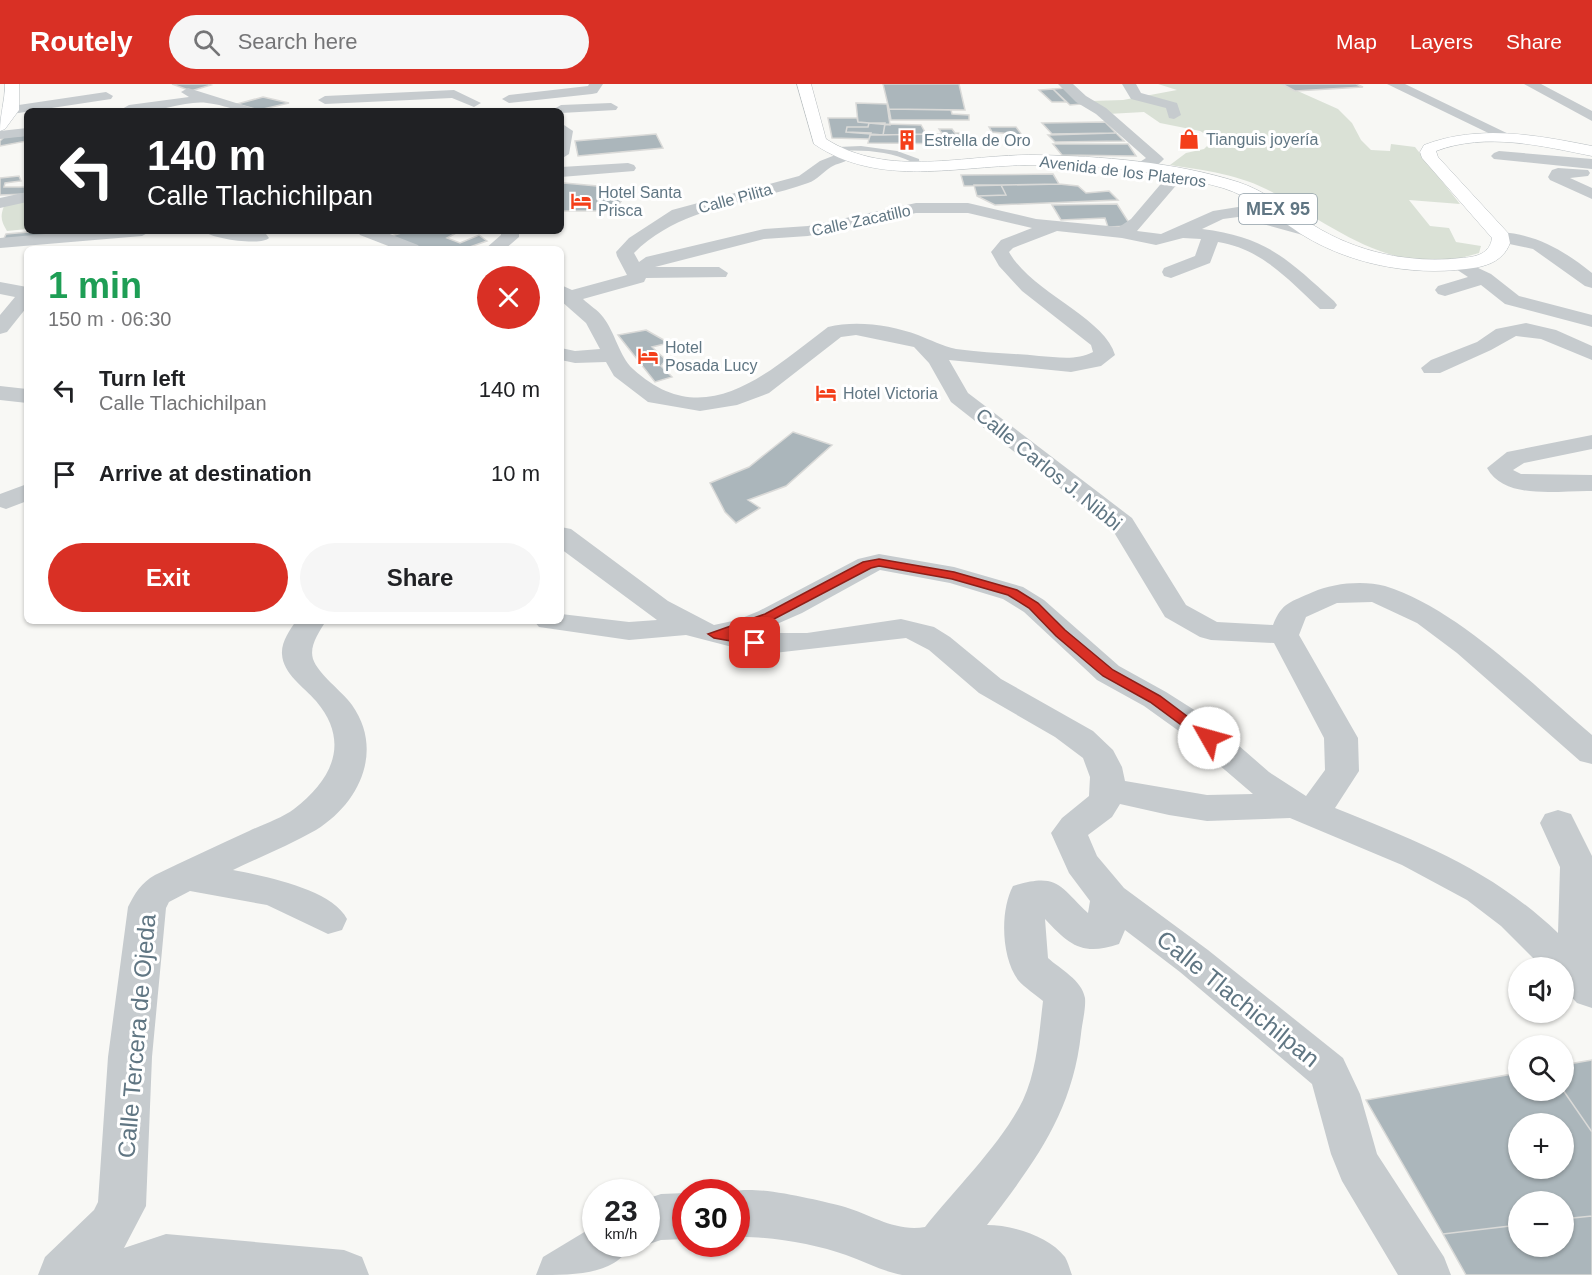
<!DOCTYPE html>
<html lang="en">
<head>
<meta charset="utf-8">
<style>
	body { margin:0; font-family:Helvetica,sans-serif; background:#f6f6f6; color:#202124; height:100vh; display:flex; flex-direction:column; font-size:22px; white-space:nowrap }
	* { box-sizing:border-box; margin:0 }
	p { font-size:20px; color:#757577 }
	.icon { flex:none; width:33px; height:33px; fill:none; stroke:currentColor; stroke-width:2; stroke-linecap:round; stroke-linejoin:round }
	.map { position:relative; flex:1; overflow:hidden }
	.sheet { position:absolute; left:24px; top:162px; width:540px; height:378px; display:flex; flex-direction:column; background:#fff; border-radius:9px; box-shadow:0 2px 4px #0004 }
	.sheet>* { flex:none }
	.guide { position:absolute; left:24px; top:24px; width:540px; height:126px; border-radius:9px; box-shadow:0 2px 4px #0004; background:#202124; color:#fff; overflow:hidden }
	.tools { position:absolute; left:1508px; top:873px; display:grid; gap:12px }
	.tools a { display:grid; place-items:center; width:66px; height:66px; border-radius:50%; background:#fff; box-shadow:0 2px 4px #0004; font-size:30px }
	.speed { position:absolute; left:582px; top:1095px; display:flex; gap:12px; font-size:30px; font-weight:700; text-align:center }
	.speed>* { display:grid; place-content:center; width:78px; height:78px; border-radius:50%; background:#fff; box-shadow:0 2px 4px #0004; line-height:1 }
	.speed small { font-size:15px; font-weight:400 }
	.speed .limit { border:9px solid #d22; background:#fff; color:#111 }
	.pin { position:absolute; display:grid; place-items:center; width:51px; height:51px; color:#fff; margin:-26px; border-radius:12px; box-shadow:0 3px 9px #0006 }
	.me { position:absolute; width:66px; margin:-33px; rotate:308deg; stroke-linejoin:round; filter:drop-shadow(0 0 4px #0008) }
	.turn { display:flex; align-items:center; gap:21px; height:126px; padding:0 24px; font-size:27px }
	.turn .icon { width:78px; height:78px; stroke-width:2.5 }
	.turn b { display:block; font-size:42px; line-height:51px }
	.round { display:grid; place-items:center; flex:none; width:63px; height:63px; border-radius:32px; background:#f6f6f6 }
	.headline { display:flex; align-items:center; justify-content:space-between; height:102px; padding:0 24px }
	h1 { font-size:36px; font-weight:800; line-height:45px; color:#1e9e55 }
	.action { display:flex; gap:12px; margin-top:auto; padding:12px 24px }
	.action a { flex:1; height:69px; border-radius:36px; background:#d93025; color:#fff; font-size:24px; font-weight:800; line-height:69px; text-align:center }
	.action a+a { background:#f6f6f6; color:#202124 }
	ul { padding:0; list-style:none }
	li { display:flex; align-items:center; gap:18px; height:84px; padding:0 24px }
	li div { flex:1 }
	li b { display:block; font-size:22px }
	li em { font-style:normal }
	header { display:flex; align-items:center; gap:36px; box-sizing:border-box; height:84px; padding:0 30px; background:#d93025; color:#fff }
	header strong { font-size:28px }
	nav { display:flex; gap:33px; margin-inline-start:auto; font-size:21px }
	.search { width:420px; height:54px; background:#f6f6f6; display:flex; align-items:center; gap:15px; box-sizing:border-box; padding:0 21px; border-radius:33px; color:#757577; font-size:22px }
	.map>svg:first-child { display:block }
</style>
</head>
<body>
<header>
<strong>Routely</strong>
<div class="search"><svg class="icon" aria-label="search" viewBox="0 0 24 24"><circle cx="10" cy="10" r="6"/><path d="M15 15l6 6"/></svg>Search here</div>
<nav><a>Map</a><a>Layers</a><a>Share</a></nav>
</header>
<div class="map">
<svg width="1592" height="1191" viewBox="0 0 1592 1191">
	<rect width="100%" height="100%" fill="#f8f8f5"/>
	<!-- green -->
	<path fill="#dae1d6" d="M1158,0h124l56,25 14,14 9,17 10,10 19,1 1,-7 24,3 45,57 -51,-4 21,26 19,2 7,14 25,4 -2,7c-83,27 -140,-23 -207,-61 -31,-17 -68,-22 -102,-27l16,-12 18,-4 10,-10 -14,-8 -40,-8 -16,-11 -36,2 -17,-13 32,-1 54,-10z
		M27,116v29l-20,2c-7,-11 -7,-17 -1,-29z"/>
	<!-- building -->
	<path fill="#abb6bb" stroke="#dadad8" stroke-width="1.5" fill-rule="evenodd" d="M172,0h36l3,1 -20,6z
		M883,0h76l6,26 -76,-1z
		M1282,0h74l7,3 -68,4z
		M1066,4l16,16 -12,1 -17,-16z
		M1053,5l13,13h-14l-13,-12z
		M263,13l26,6 -30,7 -22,-6z
		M856,19l31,1 3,21 -32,-3z
		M889,25l62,1 1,4 17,1v5h-78z
		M828,34h29l1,4 11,1 -1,4h-21l-1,5 25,1 -2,6 -37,-1z
		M1105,38l11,11 -64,1 -10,-11z
		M869,39h16l-2,12 -37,-3 1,-5h21z
		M885,40l36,1 5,9 -43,1z
		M989,43h27l6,8 -30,-3z
		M939,45h13l9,12h-14z
		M955,49h14l7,11 -108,-1 2,-8 71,-1 6,7h14z
		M1116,49l8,8 -69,1 -7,-7z
		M656,50l7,14 -85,8 -3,-15z
		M27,51v6l-27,5v-5l4,-4z
		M1053,60h75l8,12 -74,-1z
		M1053,90l6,10 -95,2 -3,-11z
		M19,92l2,5 -16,2 -1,4h23v7l-27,1v-17z
		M564,99l66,6 -16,22h-53v-25z
		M1059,100l19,2 8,7 23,-2 9,9 -123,5 -18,-9 29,-1 -5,-10z
		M974,101h27l5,10 -29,1z
		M1117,120l14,22 -23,1 -3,-9 -44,2 -9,-15z
		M40,147h48l-86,12 4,-9z
		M408,147h46l4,1 -11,6 13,5 19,-8 8,6 -23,8h-42l-31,-13z
		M646,246l23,13 -17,4 14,13 -5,6 11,11 -17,5 -37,-47z
		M793,348l39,13 -46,41 -38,14 12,8 -24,15 -11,-11 -15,-29 39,-16z
		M1592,976v72l-29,-42v-25z
		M1518,989v17h45l29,42v84l-29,3v-17h-45v23l-75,9 -77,-134zM1518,1040h45v44h-45z
		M1592,1132v59h-126l-23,-41 75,-9v21h45v-27z"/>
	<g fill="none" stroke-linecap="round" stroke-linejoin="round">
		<!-- secondary casing -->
		<g stroke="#b7bec2" stroke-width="1">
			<path id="secondary" d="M5,0h14v26l-14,19 -5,2c0,-17 5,-30 5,-47z"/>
		</g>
		<!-- primary casing -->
		<g stroke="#b8bec1" stroke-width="1">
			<path id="primary" d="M797,0h14l15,55c63,40 139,15 209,16 66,1 140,7 203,27 28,9 50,28 75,43 43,27 97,39 148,33 15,-1 29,-4 31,-20l-70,-80 -2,-6 4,-7c55,-21 112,-10 168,1v10c-50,-10 -106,-24 -156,-5l2,6 70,76 2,10c-7,19 -25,24 -44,26 -56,7 -117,-5 -165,-35 -26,-17 -49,-37 -78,-46 -60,-17 -127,-23 -189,-23 -75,0 -154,24 -220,-21z"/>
		</g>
		<!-- lane -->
		<path fill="#c6cbce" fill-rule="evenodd" d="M861,62l36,5 22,8 1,9 -7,2 -1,-8c-25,-12 -56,-13 -83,-10l-4,-2 13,-3z"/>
		<!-- street -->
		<path fill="#c6cbce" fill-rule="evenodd" d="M589,0h14l-6,9 -5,1 -83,9 -7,-4 7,-4 79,-9z
			M1058,0h15l13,12 20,12 55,48 3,3c-7,8 -22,16 -33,13l-2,-3 17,-11 -50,-44 -20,-12z
			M1122,0h14l5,9 36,10 4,12 -7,4 -5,-1 -3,-10 -35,-9z
			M1387,0h18l114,55 -2,3h-10z
			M1524,0h17l51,27v10z
			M188,4l64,20 2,3c-22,0 -28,-6 -47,-8 -24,-4 -64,17 -85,6l7,-4 60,-8 -8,-5z
			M454,6l27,13 -7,4 -22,-9 -127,6 -7,-4 7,-4z
			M106,8l7,4 -2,3 -99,15 -7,-4 7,-4z
			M611,19l7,4 -2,3 -55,3 -7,-4 7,-4z
			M561,39l12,8 -4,23 -8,5z
			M27,44v8l-27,3v-8z
			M1499,67l93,8v10l-98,-10 -3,-3 3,-3z
			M843,68l5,2 3,3c-5,6 -14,6 -20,10 -8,5 -14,13 -23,16 -59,21 -127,23 -174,70l5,9 7,-5 118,-28 44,-3 108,-23h52l68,16 83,8 12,-8 40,-47 6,-2 8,5 -48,56 24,3 52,-23 25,-4 78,21 3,4 -3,4 -6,1 -72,-20 -15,2 -21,10c65,8 85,30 132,72l3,4 -3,4h-14c-31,-29 -58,-60 -102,-67l-8,21 -39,15 -7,-2 -2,-4 2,-4 31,-12 6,-17 -18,-1 -27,7 -34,-7 -65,-7 -44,17 -4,4c22,40 96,66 106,103l-14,11 -30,6 -122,-12 19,33 164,125 54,87 31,17 56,3c9,-23 18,-23 40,-33 19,-9 51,-12 72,-6 72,22 149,100 207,149v29l-12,-3 -123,-108 -40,-30 -45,-21 -35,1 -31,14 -7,18 59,103 1,33 -24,37c84,34 156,61 223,125l2,-66 -20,-44 5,-9 13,-4 13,4 21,42v152l-15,-5 -14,-15v-20h-20l-42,-42 -34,-26 -65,-35 -112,-47 -83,3 -38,-6 -49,-11 -8,13 -24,18 9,21 27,32 84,62 135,108 17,36 17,60 67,103 7,18h-53l-56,-94 -11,-27 -19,-70 -132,-112 -55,-42 -6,14c-36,12 -49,2 -74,-25l3,39c12,11 34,22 37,40 1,11 -3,25 -4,36 -9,80 -47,129 -94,191 25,0 62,11 78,32 3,5 5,13 7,18h-170c-20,-4 -37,-13 -56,-20 -31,-11 -77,-19 -110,-18v-45h-4c22,-8 89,9 113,15 27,8 50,25 80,20 30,-38 77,-84 98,-127 14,-30 16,-66 20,-99 -8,-7 -18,-13 -25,-21 -17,-23 -18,-70 -5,-94 45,-14 46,0 75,27l2,-12 -21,-28 -18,-40 11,-15 27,-22 1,-19 -7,-19 -28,-21 -76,-44 -50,-43 -23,-12 -132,15 -34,-4 -54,-14 -57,5 -90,-13 -5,-6h27v-7l68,8 28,-2 -96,-71v-22l10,2 97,72 46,24 23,-5 22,-9 99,-52 21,-5 75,13 69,20 21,13 75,66 47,26 41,26 62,54 37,24 19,-26 -1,-32 -50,-95 -63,-3 -11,-3 -35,-20 -53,-88 -161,-127 -22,-39 -15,-16 -58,-12 -15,2 -72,56 -32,12 -37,6 -52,-9 -34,-26 -8,-14 -31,1 -14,-3v-12l14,3 25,-2 -14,-26 -25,-22v-16l11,5 55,-15 -10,-19 -1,-4 13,-14 43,-28 127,-34 21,-15zM916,129h52l64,15 -31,12 -10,12 8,14 23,25 69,54 2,7c-17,9 -36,5 -54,4 -28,-3 -56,-3 -83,-7 -14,-3 -25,-9 -38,-14 -27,-10 -62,-15 -90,-8 -60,45 -123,108 -195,42 -14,-13 -18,-37 -30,-52 -5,-7 -14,-12 -20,-18l61,-17 2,-4 80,-1 2,-4 -9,-6h-64l109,-28 44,-3zM880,486l70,13 53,16 21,13 73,68 47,26 39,28 70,60 -46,1 -82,-14 -3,-14 -9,-17 -20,-19 -92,-52 -51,-42 -16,-10 -33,-8 -94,14h-51l46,-20z
			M628,79l6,2 2,3 -2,3 -73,6v-10z
			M1558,84l30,2 2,3 -2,3 -18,2 22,10v11l-42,-19 -2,-3 4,-7z
			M27,108v10l-27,6v-10z
			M79,147h72l-9,5 -142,12v-10z
			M204,147h45l17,3 3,4c-7,8 -58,1 -65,-7z
			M357,147h25l36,14 3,4h-25l-36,-14z
			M501,147h18v6l-14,12h-20l16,-14z
			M1501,148c37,3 62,18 91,41v15l-7,-2 -52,-37 -38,-8 -3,-4z
			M1459,175l32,15 28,22 73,19v12l-87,-23 -24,-19 -36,11 -7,-2 -3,-4 3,-4 30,-9 -18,-12z
			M0,198l27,5v20l-20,25 -7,2v-19l15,-18 -15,-3z
			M1526,239l30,7 36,16v14l-51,-21 -25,-3 -25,14 -51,23h-16l-3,-5 10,-8 46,-18 19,-13z
			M0,302l27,3v14l-27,-3z
			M1592,351v14l-68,14 -11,7 8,4 71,1v16c-33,-1 -87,10 -105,-23l20,-16z
			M27,400v17l-21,8 -6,-2v-13z
			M296,537h30c-7,11 -17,25 -13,38 5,15 29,32 39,46 32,45 8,98 -36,125 -26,15 -56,27 -83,40 31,6 99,19 114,49l-5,11 -14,4 -61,-29 -77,-14 -21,11 -3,6 -14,149 -6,149 -22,42 42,-14 178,16 18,7 7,18h-331l7,-18 49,-47 4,-8 10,-145 20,-150c7,-14 13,-24 27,-32 31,-15 63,-30 94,-44 15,-7 33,-13 45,-22 38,-29 57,-67 22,-108 -12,-14 -33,-27 -34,-47 -1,-12 8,-24 14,-33z
			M686,1109v46l-25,1 -15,5 -5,-1h5v-45l15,-5z
			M596,1141v19h35c-14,31 -57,31 -95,31l7,-18z"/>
		<!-- secondary -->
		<use href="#secondary" fill="#fff" fill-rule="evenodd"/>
		<!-- primary -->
		<use href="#primary" fill="#fff" fill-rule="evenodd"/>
	</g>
	<!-- route -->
	<path fill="#d93025" stroke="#8d1f18" stroke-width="1.5" d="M879,475l75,13 63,18 21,13 27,27 48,40 47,26 56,42 -2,3h-11l-53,-39 -47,-26 -47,-40 -27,-28 -21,-13 -56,-16 -73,-13 -8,2 -97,51 -42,15 28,6v6l-46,-8 -6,-4 57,-20 98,-52z"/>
	<!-- icons -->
	<defs>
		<g id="shop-bare" transform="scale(1.62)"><path d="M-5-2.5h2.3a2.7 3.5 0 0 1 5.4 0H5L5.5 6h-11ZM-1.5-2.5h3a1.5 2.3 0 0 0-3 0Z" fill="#f43f1a" stroke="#fff" stroke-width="2.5" paint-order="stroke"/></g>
		<g id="building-bare" transform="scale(1.62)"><path d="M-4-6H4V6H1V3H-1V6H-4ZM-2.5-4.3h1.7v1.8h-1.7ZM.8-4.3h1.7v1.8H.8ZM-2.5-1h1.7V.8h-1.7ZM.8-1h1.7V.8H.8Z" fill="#f43f1a" stroke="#fff" stroke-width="2.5" paint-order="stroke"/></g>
		<g id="hotel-bare" transform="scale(1.62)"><path d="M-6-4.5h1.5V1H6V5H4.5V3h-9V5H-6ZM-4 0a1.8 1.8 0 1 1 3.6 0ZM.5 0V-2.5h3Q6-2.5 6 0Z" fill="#f43f1a" stroke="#fff" stroke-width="2.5" paint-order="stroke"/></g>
	</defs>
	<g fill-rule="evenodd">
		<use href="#shop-bare" x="1189" y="55"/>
		<use href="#building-bare" x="907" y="56"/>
		<use href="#hotel-bare" x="581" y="117"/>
		<use href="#hotel-bare" x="648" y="272"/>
		<use href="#hotel-bare" x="826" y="309"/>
	</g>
	<g text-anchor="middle" stroke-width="6" stroke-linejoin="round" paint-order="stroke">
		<!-- far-poi labels -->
		<g font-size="16" fill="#607683" stroke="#fff" text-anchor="start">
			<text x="1206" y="61">Tianguis joyería</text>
			<text x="924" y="62">Estrella de Oro</text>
			<text x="598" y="114">Hotel Santa<tspan x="598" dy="18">Prisca</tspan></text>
			<text x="665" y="269">Hotel<tspan x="665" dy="18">Posada Lucy</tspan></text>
			<text x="843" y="315">Hotel Victoria</text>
		</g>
		<!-- far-street labels -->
		<g font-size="16" fill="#607683" stroke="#fff">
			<text transform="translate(1123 87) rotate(7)" y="6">Avenida de los Plateros</text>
			<text transform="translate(735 114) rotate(-15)" y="6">Calle Pilita</text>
			<text transform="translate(861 136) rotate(-12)" y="6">Calle Zacatillo</text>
		</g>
		<!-- shield labels -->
		<rect fill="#fff" stroke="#909fa8" stroke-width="1.5" x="1239" y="110" width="78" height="30" rx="4.5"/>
		<g font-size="18" font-weight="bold" fill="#607683">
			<text x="1278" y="131">MEX 95</text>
		</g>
		<!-- street labels -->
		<g font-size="20" fill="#607683" stroke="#fff">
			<text transform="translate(1049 385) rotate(39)" y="7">Calle Carlos J. Nibbi</text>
		</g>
		<!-- near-street labels -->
		<g font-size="24" fill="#607683" stroke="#fff">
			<text transform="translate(1238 915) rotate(39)" y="8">Calle Tlachichilpan</text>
			<text transform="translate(137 952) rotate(-85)" y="8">Calle Tercera de Ojeda</text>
		</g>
	</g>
</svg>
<div class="tools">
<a><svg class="icon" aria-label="sound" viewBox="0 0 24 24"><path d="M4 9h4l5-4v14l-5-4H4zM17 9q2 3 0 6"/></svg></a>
<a><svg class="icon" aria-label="search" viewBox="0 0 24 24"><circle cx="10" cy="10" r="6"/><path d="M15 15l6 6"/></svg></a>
<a>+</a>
<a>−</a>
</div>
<div class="speed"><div>23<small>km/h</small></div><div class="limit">30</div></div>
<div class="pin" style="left:755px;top:559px;background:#d93025"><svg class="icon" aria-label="arrive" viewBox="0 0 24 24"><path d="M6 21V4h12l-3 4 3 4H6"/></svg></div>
<svg class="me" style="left:1209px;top:654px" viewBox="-20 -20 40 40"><circle r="19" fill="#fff"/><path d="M0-13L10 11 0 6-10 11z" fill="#d93025"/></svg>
<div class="guide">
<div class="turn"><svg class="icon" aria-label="left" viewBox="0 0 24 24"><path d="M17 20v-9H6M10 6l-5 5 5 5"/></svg><div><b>140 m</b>Calle Tlachichilpan</div></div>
</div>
<section class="sheet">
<div class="headline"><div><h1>1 min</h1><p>150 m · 06:30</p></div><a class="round" style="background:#d93025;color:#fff"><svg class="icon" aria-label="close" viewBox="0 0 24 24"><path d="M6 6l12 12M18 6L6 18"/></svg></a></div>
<ul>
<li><svg class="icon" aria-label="left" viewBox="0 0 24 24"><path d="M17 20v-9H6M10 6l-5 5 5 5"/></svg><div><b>Turn left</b><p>Calle Tlachichilpan</p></div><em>140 m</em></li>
<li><svg class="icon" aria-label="arrive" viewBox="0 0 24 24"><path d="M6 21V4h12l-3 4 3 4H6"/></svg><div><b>Arrive at destination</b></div><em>10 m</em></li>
</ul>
<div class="action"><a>Exit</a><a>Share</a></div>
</section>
</div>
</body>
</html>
